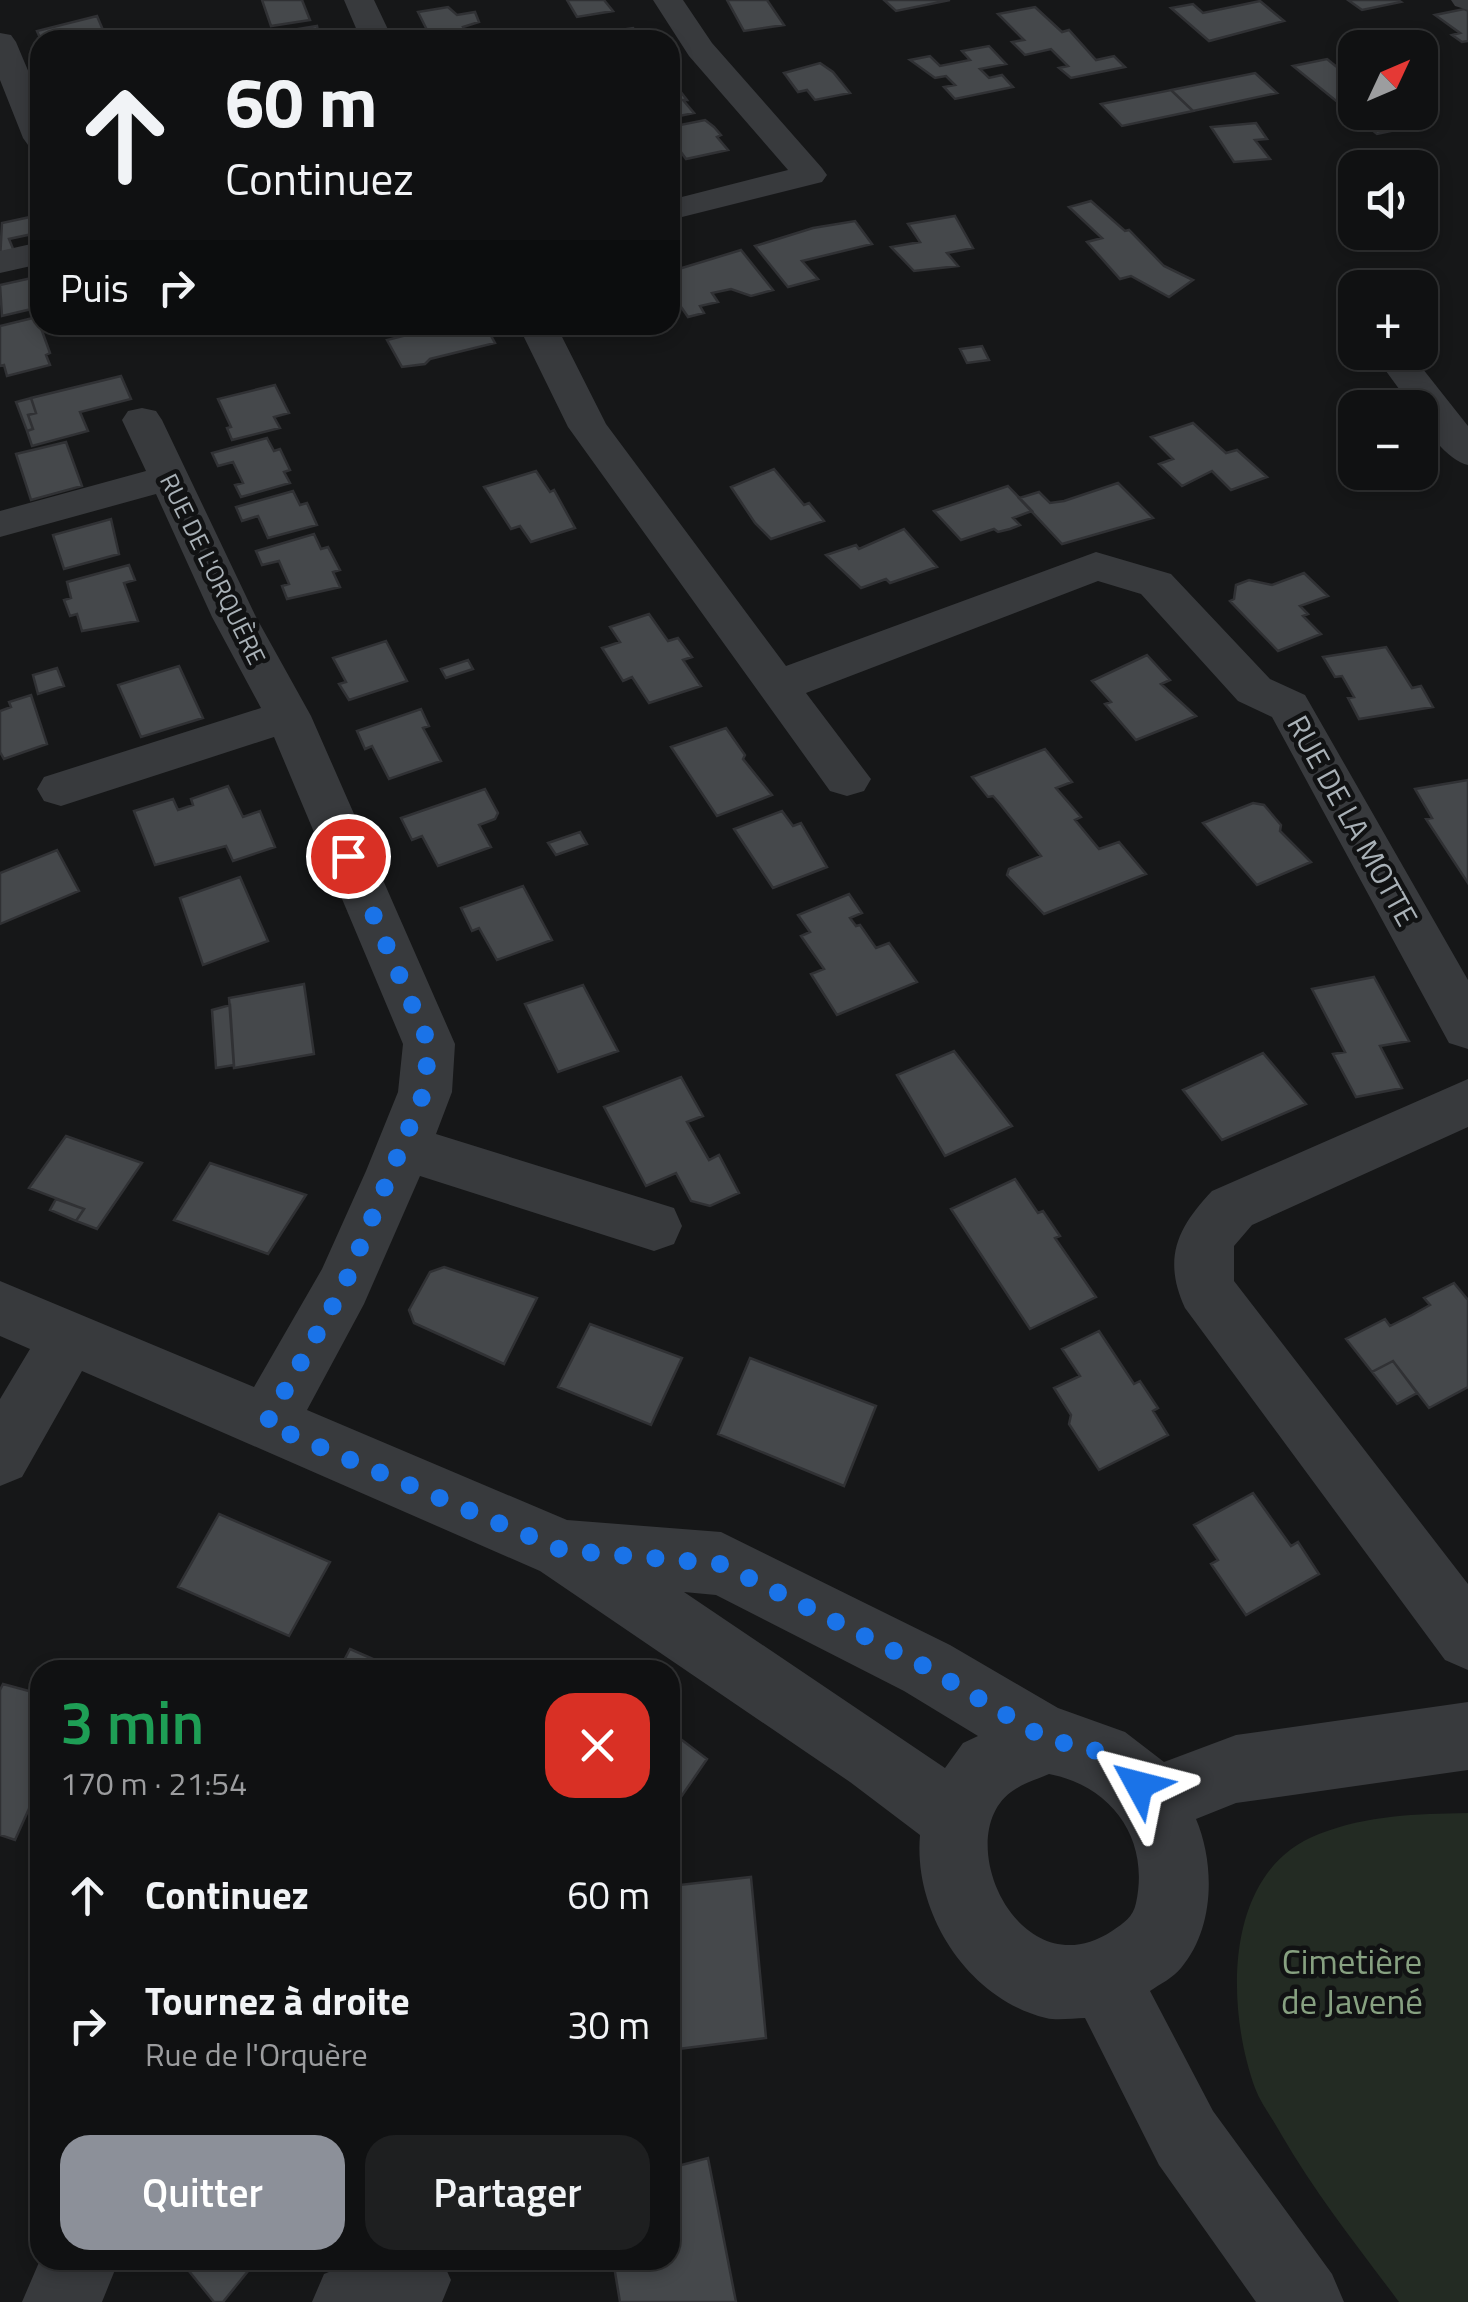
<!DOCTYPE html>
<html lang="fr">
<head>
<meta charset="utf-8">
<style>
	body { margin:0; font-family:"Titillium Web",sans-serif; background:#1e1f20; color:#f1f3f6; height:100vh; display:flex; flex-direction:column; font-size:38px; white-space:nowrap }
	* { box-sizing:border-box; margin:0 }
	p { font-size:32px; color:#9c9d9f }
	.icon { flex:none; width:55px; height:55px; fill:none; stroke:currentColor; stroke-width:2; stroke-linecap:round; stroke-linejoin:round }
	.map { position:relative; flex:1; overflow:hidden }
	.panel { position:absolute; left:30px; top:1660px; width:650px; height:610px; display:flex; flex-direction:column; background:#101112; border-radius:30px; box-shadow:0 5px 15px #0003,0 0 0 2px #303132 }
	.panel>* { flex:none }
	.guide { position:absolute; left:30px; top:30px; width:650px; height:305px; border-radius:30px; box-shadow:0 5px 15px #0003,0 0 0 2px #303132; background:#101112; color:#f1f3f6; overflow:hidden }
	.needle { width:65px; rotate:46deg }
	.controls { position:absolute; left:1338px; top:30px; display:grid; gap:20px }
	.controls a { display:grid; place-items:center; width:100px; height:100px; border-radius:20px; background:#101112; box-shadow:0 5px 15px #0003,0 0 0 2px #303132; font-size:50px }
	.pin { position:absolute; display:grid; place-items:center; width:85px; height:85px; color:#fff; margin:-42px; border:5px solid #fff; border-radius:50%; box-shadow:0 2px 10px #0007 }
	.me { position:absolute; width:110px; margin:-55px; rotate:308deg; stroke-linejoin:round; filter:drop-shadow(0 0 8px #0008) }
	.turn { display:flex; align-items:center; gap:35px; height:210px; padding:0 30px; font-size:45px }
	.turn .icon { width:130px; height:130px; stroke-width:2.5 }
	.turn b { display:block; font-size:70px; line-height:85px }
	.then { display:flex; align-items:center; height:95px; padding:0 30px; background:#0003; gap:20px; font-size:38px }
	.round { display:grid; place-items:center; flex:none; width:105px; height:105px; border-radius:30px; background:#1e1f20 }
	.summary { display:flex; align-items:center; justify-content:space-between; height:170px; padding:0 30px }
	h1 { font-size:60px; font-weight:600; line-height:75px; color:#1e9e55 }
	.action { display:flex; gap:20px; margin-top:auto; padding:20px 30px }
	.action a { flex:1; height:115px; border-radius:30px; background:#8c9099; color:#fff; font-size:40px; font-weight:600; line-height:115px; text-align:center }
	.action a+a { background:#1e1f20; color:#f1f3f6 }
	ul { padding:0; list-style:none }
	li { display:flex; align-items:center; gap:30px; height:130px; padding:0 30px }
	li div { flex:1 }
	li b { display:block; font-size:38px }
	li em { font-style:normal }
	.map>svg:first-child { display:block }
</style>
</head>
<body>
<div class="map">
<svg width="1468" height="2302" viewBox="0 0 1468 2302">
	<rect width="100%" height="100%" fill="#161718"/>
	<!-- green -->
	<path fill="#232b23" d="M1468,1813v489h-69c-41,-55 -84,-109 -118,-168 -8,-15 -20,-30 -26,-46 -29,-80 -33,-217 64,-254 49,-19 97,-20 149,-21z"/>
	<!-- building -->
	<path fill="#45484b" stroke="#303134" stroke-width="2.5" d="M262,0h40l8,20 -39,6z
		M567,0h37l9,11 -36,6z
		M727,0h40l17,25 -40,6z
		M884,0h66l-54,11z
		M1348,0h50l3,2 -39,8z
		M1260,1l24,20 -75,20 -38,-33 22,-4 10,9z
		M448,7l9,8 18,-3 4,10 -16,5 3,6 -35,5 -13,-26z
		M1035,7l27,25 7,-2 27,30 18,-4 11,11 -54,11 -12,-10 9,-2 -17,-17 -26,6 -13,-13 12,-2 -26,-26z
		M1464,9l4,2v30l-6,1 -10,-7 8,-2 -25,-18z
		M97,16l6,14 -13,2 3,8h-52l-4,-9z
		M317,26l3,14h-37l-3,-8z
		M633,28l8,12h-44l-3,-6z
		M989,46l17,18 -26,5 9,9 13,-3 11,12 -58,12 -11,-12 11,-2 -9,-9 -11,2 -25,-18 20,-4 10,10 30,-6 -8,-9z
		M1327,59l21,17 7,-1v37h37l18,15 -33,7 -84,-68z
		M820,63l13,9 17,21 -35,7 -8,-10 -9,2 -14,-19z
		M1255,73l22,20 -84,18 -22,-21z
		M670,78l17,22h-4l11,13 -24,5z
		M1171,90l22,21 -71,15 -21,-22z
		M705,120l9,7 7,8 -4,2 11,13 -42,9 -16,-22v-10z
		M1256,123l11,16 -12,1 15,19 -36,3 -23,-35z
		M1091,201l34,30 4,-1 35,36 29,14 -24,17 -38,-21 -11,3 -33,-37 15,-4 -33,-31z
		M955,216l18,32 -26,5 11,13 -44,5 -23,-24 29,-5 -12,-18z
		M30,217l7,16 -28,6 7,17 -16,4 2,-37z
		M855,221l17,23 -70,17 16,18 -30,8 -33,-41 58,-18z
		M741,250l32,40 -22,6 -20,-7 -19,4 6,9 -18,4 4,7 -16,4 -18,-26 2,-20z
		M36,277l4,30 -38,9 -2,-31z
		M37,317l13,36 -4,2 4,10 -43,11 -3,-11 -4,1v-40z
		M420,325h65l10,18 -65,16 -5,5 -23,3 -15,-27 35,-9z
		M982,346l7,14 -22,3 -7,-14z
		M121,376l10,23 -51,13 8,19 -56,15 -5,-15 6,-2 -5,-14 8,-2 -5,-15z
		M275,385l14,28 -15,4 6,11 -48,12 -5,-12 4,-1 -13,-28z
		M31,398l5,15 -8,2 5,14 -6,2 -11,-29z
		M1193,423l33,30 11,-3 30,27 -36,13 -19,-19 -30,15 -23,-22 14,-5 -22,-22z
		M267,438l7,13 6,-2 10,21 -6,2 6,11 -49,14 -6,-12 8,-2 -10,-21 -15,4 -6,-13z
		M66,442l16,44 -51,14 -15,-46z
		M774,469l30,36 5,-2 15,18 -53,18 -16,-16 -24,-36z
		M536,471l14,21 4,-2 21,38 -44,14 -11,-16 -9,3 -27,-42z
		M1118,483l35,35 -91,26 -43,-46 20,-6 11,11 14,-2z
		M1008,486l24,25 -19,7 7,7 -10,4 -12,3 -4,-3 -33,11 -27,-29z
		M293,491l7,14 7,-2 10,22 -49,13 -10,-22 -16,5 -6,-14z
		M111,519l8,35 -55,15 -11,-34z
		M904,529l33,38 -47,16 -4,-4 -25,9 -35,-33 30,-10 3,4z
		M314,534l7,15 7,-2 12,23 -7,2 7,15 -53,12 -5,-13 7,-2 -10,-23 -17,4 -6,-14z
		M129,565l6,15 -11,3 14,38 -56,10 -5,-17 -7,2 -6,-16 7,-2 -4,-16z
		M1304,573l24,23 -28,10 8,8 -5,2 18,18 -43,17 -48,-50 4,-2 2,-14 13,-5 23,5z
		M649,614l19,27 10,-3 14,19 -9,3 18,26 -52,17 -17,-26 -9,4 -21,-33 18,-6 -10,-15z
		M386,641l21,40 -58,19 -10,-16 7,-2 -13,-24z
		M1386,647l26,41 9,-2 12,21 -74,12 -11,-21 6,-1 -12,-21 -7,1 -12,-20z
		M1147,655l23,25 -9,4 35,32 -60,24 -31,-36 6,-2 -19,-21z
		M468,660l5,9 -27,9 -5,-9z
		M179,666l24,52 -62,19 -23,-52z
		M57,668l7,18 -26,8 -5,-19z
		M31,695l16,49 -43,15 -4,-7v-41l11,-4 -2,-5z
		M421,709l8,17 -6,2 18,33 -52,18 -17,-33 -7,3 -8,-18z
		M726,728l19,27 -2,4 29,36 -55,21 -46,-69z
		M1045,749l27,33 -16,6 25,29 -6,3 24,29 20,-7 27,32 -102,40 -37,-39 2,-6 32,-13 -41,-52 -7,-8 -5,1 -16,-20z
		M1468,780v103l-42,-64 6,-1 -17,-29z
		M228,786l15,31 17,-6 15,36 -42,14 -7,-15 -71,19 -21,-54 39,-12 5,11 15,-5 -2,-6z
		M485,789l13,24 -3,6 -16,6 12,22 -53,19 -16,-30 -10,4 -11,-22z
		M1253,803l11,2 17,20 -1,6 31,31 -54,23 -54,-62z
		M782,811l11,15 8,-3 26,44 -54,21 -39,-59z
		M580,832l7,12 -31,11 -8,-12z
		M57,850l22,41 -79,33v-51z
		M240,877l28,64 -65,24 -23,-67z
		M523,886l29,54 -55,20 -18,-32 -7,3 -11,-23z
		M849,894l13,19 -12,5 6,8 4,-1 16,23 13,-5 28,39 -80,33 -26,-41 13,-5 -23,-33 9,-4 -12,-17z
		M1374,977l35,64 -29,5 22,42 -46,9 -23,-43 12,-2 -33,-63z
		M304,984l10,70 -80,14 -5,-70z
		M583,985l35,66 -60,21 -33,-68z
		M230,1005l4,60 -18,3 -4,-58z
		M954,1051l58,75 -67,30 -48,-81z
		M1263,1053l43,51 -84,36 -39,-50z
		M681,1077l22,39 -16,6 22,38 10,-5 20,38 -29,13 -19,-5 -15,-28 -30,13 -42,-79z
		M66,1136l76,27 -45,66 -21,-8 8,-12 -55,-21z
		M210,1163l96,32 -38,59 -94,-34z
		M1015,1179l23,34 5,-2 17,25 -5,2 41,59 -66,32 -79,-120z
		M56,1199l28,10 -8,12 -26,-11z
		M444,1267l93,31 -33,66 -90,-41 -5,-13 21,-38z
		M1454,1283l14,17v87l-39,21 -36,-47 -21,11 -26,-33 39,-20 5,7 22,-11 18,-10 -6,-7z
		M590,1324l92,34 -31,67 -93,-38z
		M1099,1331l35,53 6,-3 18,27 -5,3 15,24 -69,35 -30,-46 2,-9 -17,-27 26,-12 -18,-27z
		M750,1358l126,48 -32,80 -126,-52z
		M1393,1361l24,32 -20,11 -25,-32z
		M1253,1493l38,53 7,-4 21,32 -73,41 -35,-51 7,-4 -24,-35z
		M219,1514l111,48 -41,74 -111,-49z
		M350,1649l48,21h-59z
		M3,1684l37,10v90l-25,56 -15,-5v-145z
		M670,1731l37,28 -37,54z
		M751,1877l15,161 -96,12v-164z
		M708,2158l28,144h-116l-7,-42h57v-92z
		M180,2260h77l-34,42h-9z"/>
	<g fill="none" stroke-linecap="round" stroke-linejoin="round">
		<!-- minor -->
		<path fill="#383a3d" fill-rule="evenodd" d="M344,0h30l19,40h-32z
			M653,0h30l29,43 110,125 5,7 -5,7 -152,38v-20l118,-30 -99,-114z
			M1451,0h17v10l-13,-4z
			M0,33l11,2 5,7 24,57v49l-12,-3 -5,-7 -23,-58z
			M40,242v22l-40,9v-22z
			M518,325h38l50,99 180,242 310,-114 75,22 99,105 35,16 163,285v69l-19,-6 -177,-326 -34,-16 -97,-107 -43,-13 -292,112 65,86 -7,12 -17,5 -17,-5 -262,-364z
			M1402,356l13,3 53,67v39c-19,-4 -48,-37 -48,-57h-7l-30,-41 6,-8z
			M142,408l14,3 6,9 94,197 55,99 144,328 -3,48 -16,42 238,74 8,18 -8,18 -20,7 -234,-75 -56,128 -57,106 260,110 154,12 229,113 108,63 67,24 39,30 72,-27 232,-33v68l-232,33 -40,16c19,45 19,109 -15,149 -8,10 -21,16 -31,23l63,120 119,163 12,28h-88l-97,-137 -74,-147c-12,0 -27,3 -39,0 -78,-19 -133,-105 -126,-183l-70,-53 -310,-211 -458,-200 -60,106 -22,9v-87l30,-50 -30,-13v-55l254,106 68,-118 44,-98 32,-79 5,-48 -129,-307 -213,69 -17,-5 -7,-12 7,-12 217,-69 -49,-91 -56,-123 -156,43v-26l146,-40 -24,-51 6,-9zM684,1592l32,3 188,96 74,45 -15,7 -18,25zM1049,1774c63,12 101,65 87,129 -3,14 -12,20 -24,28 -94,62 -165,-98 -98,-141 10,-7 24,-11 35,-16z
			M1468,1079v48l-216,98 -18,21v35l234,303v86l-23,-10 -260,-352c-23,-50 -7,-81 27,-117z
			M40,2260h79l-17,42h-80z
			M358,2260h84l9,20 -9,22h-130l12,-28z"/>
	</g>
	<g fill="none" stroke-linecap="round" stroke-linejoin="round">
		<!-- route -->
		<path stroke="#1a73e8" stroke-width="18" stroke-dasharray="0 32.4" d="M348,856l81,188 -5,48 -80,194 -78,138 296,126 159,14 207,104 120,72 43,8 34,21 14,16"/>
	</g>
	<g text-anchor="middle" stroke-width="9" stroke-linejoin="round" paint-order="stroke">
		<!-- far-street labels -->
		<g font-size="25" fill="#a9b1b7" stroke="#111213">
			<text transform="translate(213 569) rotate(64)" y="9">RUE DE L'ORQUÈRE</text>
		</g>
		<!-- street labels -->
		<g font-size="30" fill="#a9b1b7" stroke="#111213">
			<text transform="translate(1352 821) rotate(61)" y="10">RUE DE LA MOTTE</text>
		</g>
		<!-- near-park labels -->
		<g font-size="35" fill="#87a181" stroke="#111213">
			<text x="1352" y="1974">Cimetière<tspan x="1352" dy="40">de Javené</tspan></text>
		</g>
	</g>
</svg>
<div class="controls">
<a><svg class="needle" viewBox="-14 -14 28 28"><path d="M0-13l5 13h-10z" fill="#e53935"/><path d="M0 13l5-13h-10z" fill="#9c9d9f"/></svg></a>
<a><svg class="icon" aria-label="sound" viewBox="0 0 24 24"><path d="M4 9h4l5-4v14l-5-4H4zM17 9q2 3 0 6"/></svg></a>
<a>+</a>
<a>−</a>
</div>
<div class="pin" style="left:348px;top:856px;background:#d93025"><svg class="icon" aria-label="arrive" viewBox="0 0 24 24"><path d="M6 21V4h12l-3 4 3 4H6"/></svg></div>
<svg class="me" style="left:1139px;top:1785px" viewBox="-20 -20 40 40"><path d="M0-17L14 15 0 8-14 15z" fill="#1a73e8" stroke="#fff" stroke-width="4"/></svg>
<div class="guide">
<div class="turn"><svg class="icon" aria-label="ahead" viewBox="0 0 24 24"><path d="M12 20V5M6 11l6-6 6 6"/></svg><div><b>60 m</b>Continuez</div></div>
<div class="then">Puis<svg class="icon" aria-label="right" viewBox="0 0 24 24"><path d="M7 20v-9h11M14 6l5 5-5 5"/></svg></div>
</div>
<section class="panel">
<div class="summary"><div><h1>3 min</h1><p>170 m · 21:54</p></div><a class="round" style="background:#d93025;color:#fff"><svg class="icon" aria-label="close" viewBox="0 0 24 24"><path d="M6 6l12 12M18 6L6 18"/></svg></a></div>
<ul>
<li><svg class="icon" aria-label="ahead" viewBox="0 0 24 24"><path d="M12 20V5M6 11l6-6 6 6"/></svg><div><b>Continuez</b></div><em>60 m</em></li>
<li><svg class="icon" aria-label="right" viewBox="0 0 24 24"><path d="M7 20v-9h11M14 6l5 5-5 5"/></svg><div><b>Tournez à droite</b><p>Rue de l'Orquère</p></div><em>30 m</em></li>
</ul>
<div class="action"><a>Quitter</a><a>Partager</a></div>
</section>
</div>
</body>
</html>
